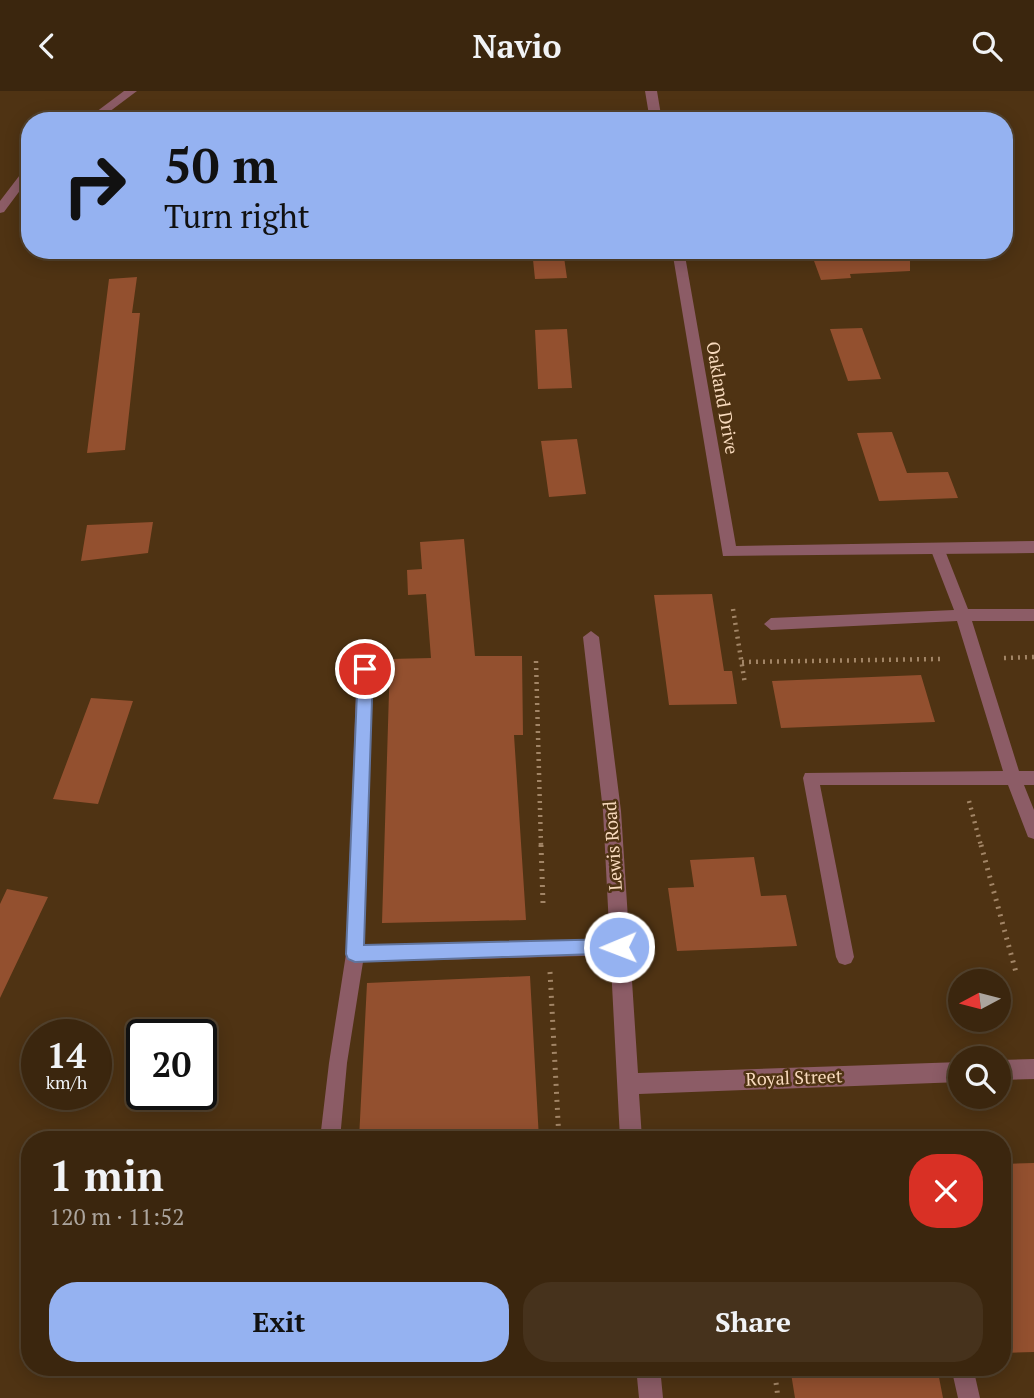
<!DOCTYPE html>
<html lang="en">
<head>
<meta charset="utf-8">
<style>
	body { margin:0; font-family:"PT Serif",serif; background:#46321c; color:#f1f3f6; height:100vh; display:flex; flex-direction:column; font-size:26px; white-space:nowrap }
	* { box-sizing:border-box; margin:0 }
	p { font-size:23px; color:#aca59e }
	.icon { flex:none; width:38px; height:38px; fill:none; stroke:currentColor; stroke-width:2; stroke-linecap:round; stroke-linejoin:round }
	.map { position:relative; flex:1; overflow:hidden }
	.sheet { position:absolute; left:21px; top:1040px; width:990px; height:245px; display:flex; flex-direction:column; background:#3b260e; border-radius:28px; box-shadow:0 4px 18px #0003,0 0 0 2px #54432e }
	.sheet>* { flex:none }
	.banner { position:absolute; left:21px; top:21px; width:992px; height:147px; border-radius:28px; box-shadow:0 4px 18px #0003,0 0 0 2px #54432e; background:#95b2f1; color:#111; overflow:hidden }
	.needle { width:46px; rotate:263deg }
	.tools { position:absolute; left:948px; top:878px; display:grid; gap:14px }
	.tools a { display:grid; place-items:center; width:63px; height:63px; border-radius:50%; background:#3b260e; box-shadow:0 4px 18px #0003,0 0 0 2px #54432e; font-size:35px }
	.speed { position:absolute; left:21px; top:928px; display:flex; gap:14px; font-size:35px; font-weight:700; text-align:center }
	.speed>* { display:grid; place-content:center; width:91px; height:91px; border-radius:50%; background:#3b260e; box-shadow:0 4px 18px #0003,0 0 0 2px #54432e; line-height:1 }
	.speed small { font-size:18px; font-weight:400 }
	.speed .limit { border:4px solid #111; border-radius:10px; background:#fff; color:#111 }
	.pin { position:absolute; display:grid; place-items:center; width:60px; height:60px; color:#fff; margin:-30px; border:4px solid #fff; border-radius:50%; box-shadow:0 2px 7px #0007 }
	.me { position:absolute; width:77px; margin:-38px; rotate:269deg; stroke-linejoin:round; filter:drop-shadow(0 0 5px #0008) }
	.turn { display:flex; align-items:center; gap:24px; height:147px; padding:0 28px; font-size:32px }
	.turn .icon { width:91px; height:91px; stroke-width:2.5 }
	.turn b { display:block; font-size:49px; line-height:60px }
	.round { display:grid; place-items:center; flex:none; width:74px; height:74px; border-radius:28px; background:#46321c }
	.headline { display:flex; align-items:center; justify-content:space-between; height:119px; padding:0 28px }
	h1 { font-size:42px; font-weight:700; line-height:52px }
	.button { display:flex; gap:14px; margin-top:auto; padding:14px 28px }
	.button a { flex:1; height:80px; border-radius:28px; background:#95b2f1; color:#111; font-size:28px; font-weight:700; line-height:80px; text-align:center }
	.button a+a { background:#46321c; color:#f1f3f6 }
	header { display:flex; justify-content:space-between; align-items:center; height:91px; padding:0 28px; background:#3b260e; font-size:32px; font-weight:700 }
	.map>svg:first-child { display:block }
</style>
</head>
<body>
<header><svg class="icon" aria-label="back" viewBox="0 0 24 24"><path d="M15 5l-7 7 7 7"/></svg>Navio<svg class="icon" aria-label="search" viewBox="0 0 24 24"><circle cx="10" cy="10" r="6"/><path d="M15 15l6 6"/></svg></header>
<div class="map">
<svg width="1034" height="1307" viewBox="0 0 1034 1307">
	<rect width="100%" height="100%" fill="#4f3313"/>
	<!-- building -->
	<path fill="#93502f" d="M532,159h31l4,28 -32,1z
		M810,159h100v21l-60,3 1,4 -30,2z
		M137,186l-5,36h8l-15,137 -38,3 22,-174z
		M862,237l19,51 -33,2 -18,-52z
		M567,238l5,59 -34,1 -3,-59z
		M892,341l15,41 41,-1 10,26 -79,3 -22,-68z
		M577,348l9,55 -37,3 -8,-56z
		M153,431l-5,31 -67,8 6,-36z
		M464,448l11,117h47l1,79h-9l12,185 -144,3 8,-264 41,-1 -5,-64 -18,1 -1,-25 15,-1 -2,-27z
		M712,503l12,77h8l5,33 -68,1 -15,-110z
		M921,584l14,47 -154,6 -9,-47z
		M91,607l42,3 -35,103 -45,-5z
		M754,766l7,39 25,-1 11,51 -120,5 -9,-63 26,-1 -4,-27z
		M7,798l41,8 -48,101v-94z
		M530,885l9,163h-180l8,-156z
		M1034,1072v189l-31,1v-189z
		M790,1276h147l6,31h-148z"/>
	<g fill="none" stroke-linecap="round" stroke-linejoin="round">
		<!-- path-far1 -->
		<path stroke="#a28566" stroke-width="4.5" stroke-dasharray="2 5" stroke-linecap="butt" d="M733,518l12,75
			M1004,567l30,-1
			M536,570l5,185
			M742,571l198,-3
			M969,710l12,45"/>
		<!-- path -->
		<path stroke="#a28566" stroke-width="5" stroke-dasharray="2 6" stroke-linecap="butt" d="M541,754l2,58
			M981,754l36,131
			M550,881l9,167
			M774,1276l4,31"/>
		<!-- service -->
		<path fill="#8c5c66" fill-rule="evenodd" d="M937,452l7,5 24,61h66v12h-62l47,150h15v14h-10l10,25v29l-6,-2 -20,-52h-188l34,172 -3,6 -6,2 -6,-2 -3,-6 -33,-179 2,-5 198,-2 -46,-150 -186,9 -7,-6 7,-6 183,-8 -24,-62z
			M365,572l8,6 -9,276 255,-6 6,2 3,6 -3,6 -6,2 -256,7 -16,101 -7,76h-20l9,-76 17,-109 11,-285z
			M951,1276h22l7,31h-22z"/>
		<!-- minor -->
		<path fill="#8c5c66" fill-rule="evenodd" d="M124,0h13l-40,30h-13z
			M645,0h12l5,30h-12z
			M30,75v11l-26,35 -4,1v-12l26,-34z
			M672,159h12l52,296 298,-5v12l-311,3z
			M591,540l8,6 22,174 17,262 323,-11v20l-322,12 3,45h-22l-17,-328 -20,-174z
			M1034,968v20l-35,1v-20z
			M636,1276h24l3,31h-24z"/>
	</g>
	<!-- route -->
	<path fill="#95b2f1" stroke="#61749d" stroke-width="2" d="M365,572l8,6 -9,276 255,-6 7,2 2,6 -2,6 -271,9 -7,-3 -2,-5 12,-285z"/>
	<g text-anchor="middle" stroke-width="5" stroke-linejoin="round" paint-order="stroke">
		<!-- street labels -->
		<g font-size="18" fill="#f8dabd" stroke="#4f3313">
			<text transform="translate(722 307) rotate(80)" y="6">Oakland Drive</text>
			<text transform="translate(613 755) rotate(-94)" y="6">Lewis Road</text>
			<text transform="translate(794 987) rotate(-2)" y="6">Royal Street</text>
		</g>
	</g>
</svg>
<div class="tools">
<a><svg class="needle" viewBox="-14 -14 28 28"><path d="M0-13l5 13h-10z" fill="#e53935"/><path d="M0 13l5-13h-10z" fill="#aca59e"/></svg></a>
<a><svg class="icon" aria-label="search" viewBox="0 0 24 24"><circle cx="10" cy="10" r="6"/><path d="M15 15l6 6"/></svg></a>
</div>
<div class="speed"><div>14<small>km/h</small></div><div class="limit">20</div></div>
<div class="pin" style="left:365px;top:578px;background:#d93025"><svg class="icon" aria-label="arrive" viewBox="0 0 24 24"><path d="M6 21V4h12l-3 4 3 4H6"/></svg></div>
<svg class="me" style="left:619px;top:856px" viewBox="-20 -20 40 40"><circle r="17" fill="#95b2f1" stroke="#fff" stroke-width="3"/><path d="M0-11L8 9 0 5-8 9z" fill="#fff"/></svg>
<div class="banner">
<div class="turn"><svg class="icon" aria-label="right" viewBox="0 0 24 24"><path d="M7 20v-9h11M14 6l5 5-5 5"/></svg><div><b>50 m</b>Turn right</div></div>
</div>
<section class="sheet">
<div class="headline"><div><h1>1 min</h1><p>120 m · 11:52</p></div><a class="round" style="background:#d93025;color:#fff"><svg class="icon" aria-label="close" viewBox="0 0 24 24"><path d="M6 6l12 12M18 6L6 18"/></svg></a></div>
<div class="button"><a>Exit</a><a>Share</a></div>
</section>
</div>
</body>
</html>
